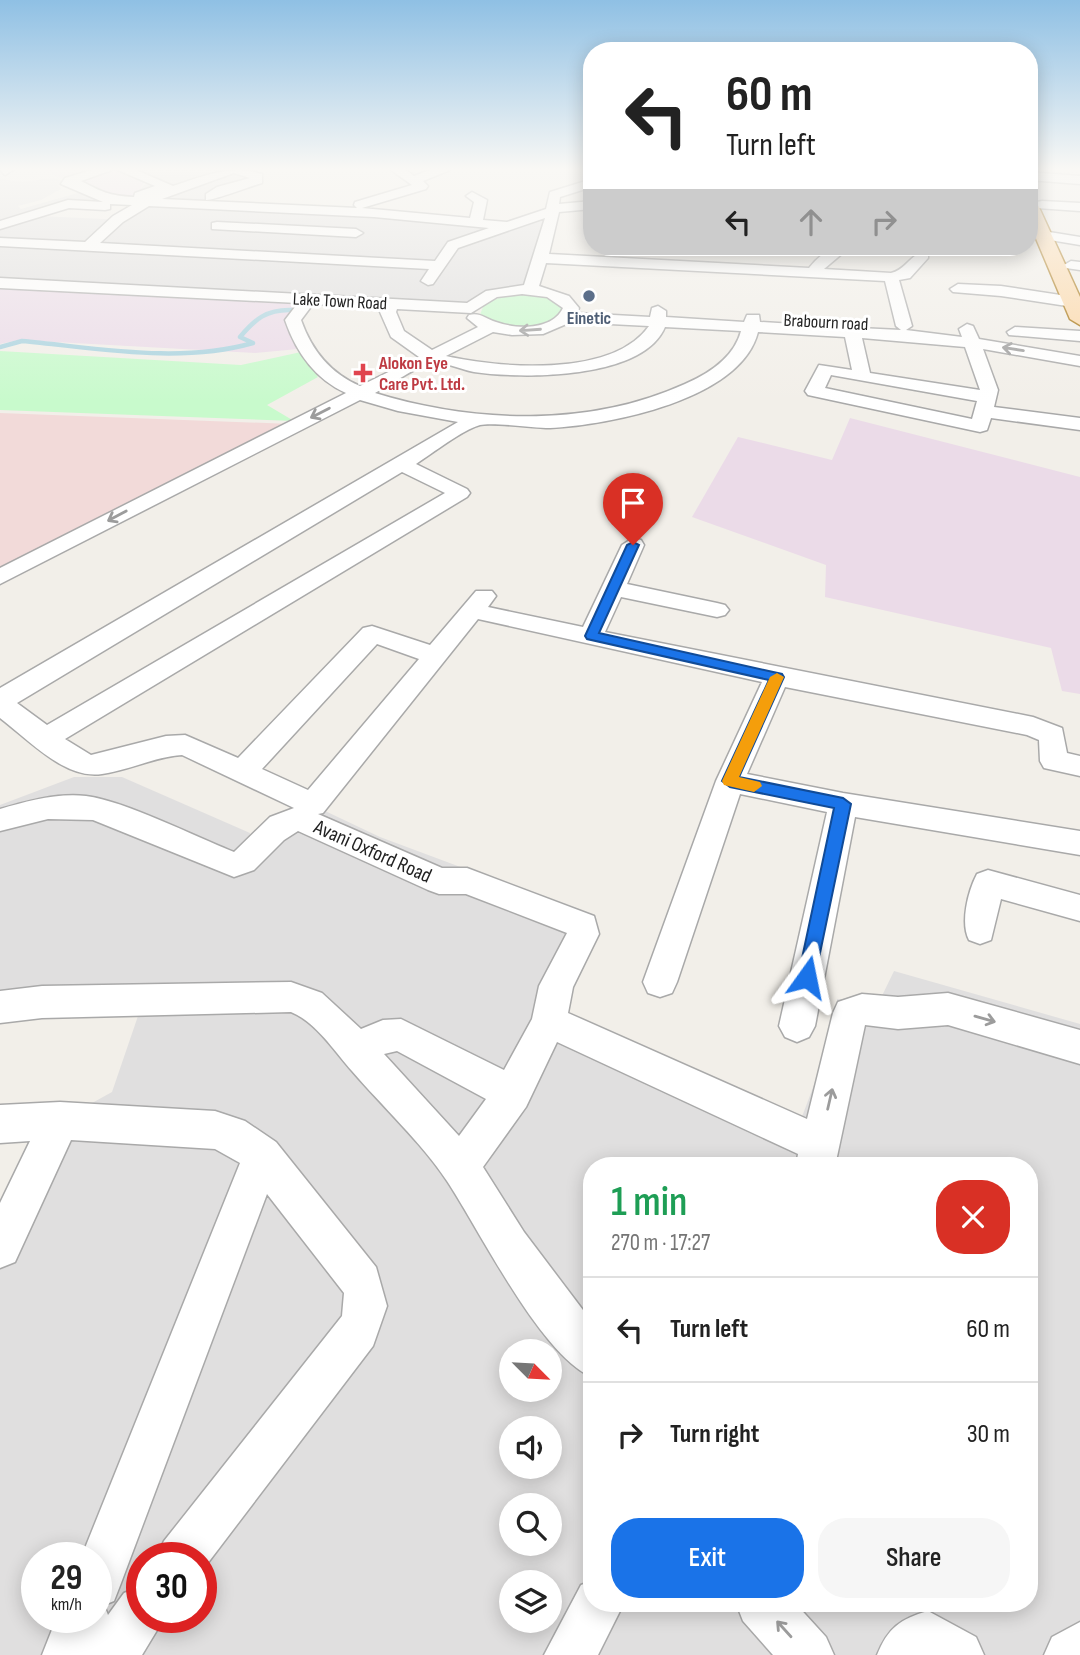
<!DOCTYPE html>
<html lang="en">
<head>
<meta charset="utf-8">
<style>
	body { margin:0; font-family:"Sofia Sans Condensed",sans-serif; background:#f6f6f6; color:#222; height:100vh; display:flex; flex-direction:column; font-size:26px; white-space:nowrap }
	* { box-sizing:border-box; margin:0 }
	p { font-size:23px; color:#767676 }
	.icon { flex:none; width:38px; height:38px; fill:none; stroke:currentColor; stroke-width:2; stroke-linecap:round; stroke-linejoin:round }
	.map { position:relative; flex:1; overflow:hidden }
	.panel { position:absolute; left:583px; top:1157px; width:455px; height:455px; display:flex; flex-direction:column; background:#fff; border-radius:28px; box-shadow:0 4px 18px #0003 }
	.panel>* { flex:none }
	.top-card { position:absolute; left:583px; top:42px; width:455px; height:214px; border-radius:28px; box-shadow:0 4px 18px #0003; background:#fff; color:#222; overflow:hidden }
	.needle { width:46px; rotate:114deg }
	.tools { position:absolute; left:499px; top:1339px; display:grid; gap:14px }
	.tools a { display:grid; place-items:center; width:63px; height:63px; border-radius:50%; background:#fff; box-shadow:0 4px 18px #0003; font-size:35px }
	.speed { position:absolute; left:21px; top:1542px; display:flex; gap:14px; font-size:35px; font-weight:700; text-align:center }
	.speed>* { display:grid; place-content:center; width:91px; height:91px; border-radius:50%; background:#fff; box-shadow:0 4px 18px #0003; line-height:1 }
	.speed small { font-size:18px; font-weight:400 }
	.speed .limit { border:10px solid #d22; background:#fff; color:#111 }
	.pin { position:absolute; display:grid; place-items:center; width:60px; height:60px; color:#fff; margin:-72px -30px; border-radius:50% 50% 50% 0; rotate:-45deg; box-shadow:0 0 7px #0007 }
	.pin .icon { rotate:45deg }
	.me { position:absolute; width:77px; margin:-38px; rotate:12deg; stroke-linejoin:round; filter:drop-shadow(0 0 5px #0008) }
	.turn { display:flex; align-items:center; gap:24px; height:147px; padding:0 28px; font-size:32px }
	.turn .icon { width:91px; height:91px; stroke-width:2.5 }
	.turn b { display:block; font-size:49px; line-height:60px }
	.lanes { display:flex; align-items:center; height:66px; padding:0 28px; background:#0003; justify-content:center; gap:35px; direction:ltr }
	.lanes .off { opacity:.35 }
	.round { display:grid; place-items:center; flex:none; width:74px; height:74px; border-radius:28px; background:#f6f6f6 }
	.overview { display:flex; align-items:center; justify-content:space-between; height:119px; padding:0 28px }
	h1 { font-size:42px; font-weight:600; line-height:52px; color:#1e9e55 }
	.button { display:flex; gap:14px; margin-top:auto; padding:14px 28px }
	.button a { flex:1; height:80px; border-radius:28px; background:#1a73e8; color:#fff; font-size:28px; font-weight:600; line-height:80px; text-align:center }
	.button a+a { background:#f6f6f6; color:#222 }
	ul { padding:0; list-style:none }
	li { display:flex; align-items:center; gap:21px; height:105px; padding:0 28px; border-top:2px solid #e0e0e0 }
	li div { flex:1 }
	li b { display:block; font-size:26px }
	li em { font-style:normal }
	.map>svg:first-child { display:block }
</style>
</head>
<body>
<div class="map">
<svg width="1080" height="1655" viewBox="0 0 1080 1655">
	<rect width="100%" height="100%" fill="#f2efe9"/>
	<!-- residential -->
	<path fill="#e0dfdf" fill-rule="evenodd" d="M141,170h92l24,7 -39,13 -21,14 309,19 52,-11 -28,75 -43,4 -20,13 -467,-24v-101l22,3 32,-4 12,5 -8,2 3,4 -20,11 -23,6 3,3 64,-18 60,9 -9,6 -70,-2 -28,12 88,4 32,-26 -19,-3 5,-6 19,-5z
		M74,777h48l128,56 -4,26 58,-58 76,36 204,76 -34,92 247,125 38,-101 2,-30 42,3 15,-31 186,53v631h-1080v-389l74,-153 38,-21 26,-76 -138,3v-214zM592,1166h437v437h-437zM511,1351h39v39h-39zM511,1428h39v38h-39zM511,1505h39v39h-39zM37,1558h59v59h-59zM142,1558h59v59h-59zM511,1582h39v38h-39z"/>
	<!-- commercial -->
	<path fill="#f2dad9" d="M0,413l291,11 -291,144z"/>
	<!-- industrial -->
	<path fill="#ebdbe8" d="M44,170h97l18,8 -15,4 -4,8 12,3 -14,6 -30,2z
		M0,285l301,16 -14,20 11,28 -43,4 -236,-13 -19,4z
		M850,418l230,59v217l-18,-3 -11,-43 -226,-51 1,-32 -134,-48 46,-80 94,23z"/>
	<!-- park -->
	<path fill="#c8facc" d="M517,293l28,3 17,8 4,9c-31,18 -54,17 -87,4l6,-15z
		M0,351l241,14 60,-13 17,25 -51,28 27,16 -294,-11z"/>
	<!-- water -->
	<path fill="#aad3df" d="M600,247h195c-33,18 -154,4 -195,0z"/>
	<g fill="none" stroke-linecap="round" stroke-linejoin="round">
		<!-- stream -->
		<path stroke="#aad3df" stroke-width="4.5" d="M0,347l22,-6c76,7 157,23 231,2l-13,-6c15,-18 27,-28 52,-27"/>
		<!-- minor casing -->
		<g stroke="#a9a9a9" stroke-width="3">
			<path id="minor" d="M0,170h13l-8,5z
				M92,170h20l-31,11c19,10 28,15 53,16l1,-4 20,-7 -37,-16h18l37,16c30,-10 58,-22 89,-12v9c-11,3 -49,18 -56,17v-6l11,-7 33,-9 -16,-5 -72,26 195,9 -3,-3 1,-3 57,-17 -21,-15h15l8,6 16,-6h20l-27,11 5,5 -2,3 -64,19 108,10 4,-16 -8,-6 6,-4 15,8 -4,20 24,2 39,-13 4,-17 42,-13v8l-32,10 -1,7 33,-3v8l-33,3 -10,42 260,14c12,-15 22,-21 41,-21l-26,22 67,4c16,-3 21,-23 37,-21v6l-18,20 -11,2 13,46 -6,4 56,7 -3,-8 8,-5 6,2 6,13 101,17v10l-97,-17 15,41 -4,17 86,11v12l-89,-12 -4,12 -7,2 -172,-37 -3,-4 14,-26 33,5 -7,-33 -87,-5c-17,68 -149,93 -208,96 -17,0 -57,-6 -70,-3 -18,5 -47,28 -64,39l51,25 3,4 -3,4 -402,242 26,16 75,-19 19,-1 53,23 125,-130 9,-2 58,19 46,-54h16l4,5 -8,11 95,20 39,-82 11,-7 8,2 3,5 -17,39 90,19 8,2 4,5 -4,5 -8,2 -96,-20 -16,35 428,85 29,11 5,25 13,3v20l-36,-8 -4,-7 -1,-21 -12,-5 -242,-48 -38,87 96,19 237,38v24l-225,-38 -40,209 -6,11 -12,5 -12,-5 -6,-11 48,-214 -87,-18 -63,188 -5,11 -12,4 -12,-4 -5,-11 73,-201 46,-99 -284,-63 -155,194 -5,1 124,54h25l127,48 5,18 -26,53 -5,26 239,106 26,-106 5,-11 24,-8 36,3 50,-4 132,37v34l-132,-39 -50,4 -33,-4 -30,141h-39l2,-12 -241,-112 -31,65 -43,60 41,65 68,90v55c-51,-21 -113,-148 -145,-196 -25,-38 -65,-75 -95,-110 -17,-19 -36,-49 -61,-59l-249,6 -42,5v-32l42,-5 249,-4 31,11 39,36 22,-9 18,-1 103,51 28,-51 7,-33 28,-53 -101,-39h-27l-11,-4 -130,-59 -14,9 -30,30 -20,7 -141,-57 -45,-1 -48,12v-22c28,-8 56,-16 86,-13 39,5 108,40 148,56l36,-35 24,-9 -112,-53c-28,2 -52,15 -80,19 -37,6 -74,-35 -102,-56v-30l458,-266 -60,-11 -38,-11 -360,184v-16l346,-175c-31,-14 -50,-41 -61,-73l13,-17 -298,-15v-10l467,25 19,-12 38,-6 21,-67 -87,30 -25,36 -5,1 -7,-4 8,-12 -429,-23v-8l85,4 28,-26 19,-11 -22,-1v5l-5,1 -36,-2 -69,21v-8l68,-21 35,2 -42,-18 4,-6zM149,206l225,11 115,11 -41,14 -13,19 -335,-18 23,-21zM546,263l339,18 11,45 5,4 -42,-2 -3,-8h-12l-1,7 -83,-5 -1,-7h-12l-3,7 -78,-5v-6l-8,-5 -6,2 -2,9 -73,-4 2,-5 -10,-12 -30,-10zM522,294l25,3 16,11c-11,23 -47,21 -67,14 -10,-3 -16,-10 -27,-7l-2,3 11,9 -46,23 -28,-19 -8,-19 1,-3 74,4 26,-16zM313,304l69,4 -2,4 11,25 28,20 -59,29c-30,-13 -48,-35 -59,-66zM571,322l78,4c-37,52 -148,42 -203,30l47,-24 19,3 31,-1zM665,327l76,4c-7,27 -33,43 -56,53 -97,44 -212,39 -310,9 14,-7 43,-28 57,-30 12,-2 30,7 42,9 47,7 169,8 191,-45zM862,338l103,9 15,43 -110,-17zM831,375l146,26 -5,18 -147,-31zM402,472l43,21 -398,232 -30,-22zM377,644l42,15 -111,131 -46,-21zM397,1051l89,48 -27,37 -75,-82z
				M1029,172l51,4v8l-51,-4z
				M1042,201l38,2v8l-43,-3v-6z
				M217,222l139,7 7,4 -7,4 -144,-8v-6z
				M1043,231l37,6v8l-42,-7v-6z
				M1071,261l9,1v8l-14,-2 -2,-3z
				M958,284l43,2 79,12v10l-79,-12 -48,-4 -3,-3z
				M1015,327l65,4v10l-71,-6 -2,-3z
				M988,870l92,25v26l-79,-22 -10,41 -11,4 -11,-4c-9,-17 -1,-49 8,-66z
				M60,1102l155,9 30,10 31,21 100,125 11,39 -14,40 -172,226v-14h-45l8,-17 178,-225 2,-23 -77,-99 -146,389 -7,18 -10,4 4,10 16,-22 18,-7v31h23l-23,38h-100l15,-38h39v-59h-15l159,-395 -25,-14 -144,-9 -56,122 -15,6v-65l30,-62 -30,2v-38z
				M592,1581v22h32l-26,52h-54l37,-70z
				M736,1603h59l31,34 8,18h-61l-30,-34z
				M928,1611l48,26 8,18h-107c11,-27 23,-36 51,-44z
				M1080,1622v33h-36l8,-18z"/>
		</g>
		<!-- major casing -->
		<g stroke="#a06b00" stroke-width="3">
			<path id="major" d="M1029,198l8,5 43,94v28l-10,-6 -41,-97z"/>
		</g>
		<!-- minor -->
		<use href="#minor" fill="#fff" fill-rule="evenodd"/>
		<!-- major -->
		<use href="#major" fill="#fcd6a4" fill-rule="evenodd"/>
	</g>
	<!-- one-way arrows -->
	<defs><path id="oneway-shaft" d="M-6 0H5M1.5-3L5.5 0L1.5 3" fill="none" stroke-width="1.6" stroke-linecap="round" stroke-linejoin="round" transform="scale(1.75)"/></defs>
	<g stroke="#9c9c9c">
		<use href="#oneway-shaft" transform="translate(530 330) rotate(176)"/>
		<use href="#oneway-shaft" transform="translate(1013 349) rotate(-171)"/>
		<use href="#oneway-shaft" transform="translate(320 413) rotate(153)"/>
		<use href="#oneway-shaft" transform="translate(117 516) rotate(152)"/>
		<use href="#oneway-shaft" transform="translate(985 1019) rotate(16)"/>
		<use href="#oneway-shaft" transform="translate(830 1099) rotate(-77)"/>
		<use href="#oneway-shaft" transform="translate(784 1629) rotate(-132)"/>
	</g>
	<!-- sky -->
	<linearGradient id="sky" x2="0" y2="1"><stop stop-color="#8fc0e4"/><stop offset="0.42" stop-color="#f9f8f5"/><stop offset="1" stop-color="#f9f8f5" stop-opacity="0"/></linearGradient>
	<rect width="1080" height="402" fill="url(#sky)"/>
	<!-- route -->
	<path fill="#1a73e8" stroke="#114b97" stroke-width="2" d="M633,542l6,3 -40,88 183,41 2,3 -45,100 104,21 8,6 -37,178h-13l-3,-5 36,-169 -104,-21 -8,-6 47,-101 -182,-41 -2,-3 42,-91z"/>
	<!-- slow -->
	<path fill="#f59e0b" d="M777,673l7,4 -45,100 21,5 2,4 -8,6 -30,-7 -2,-4 48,-104z"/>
	<!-- markers -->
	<circle fill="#5c6f8a" stroke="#fff" stroke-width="2.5" cx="589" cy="296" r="7"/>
	<path fill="#e0444e" stroke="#fff" stroke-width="2.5" d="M359.5 362.5h7v7h7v7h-7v7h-7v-7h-7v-7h7z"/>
	<g text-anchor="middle" stroke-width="6" stroke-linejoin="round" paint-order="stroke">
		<!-- far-street labels -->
		<g font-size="18" fill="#222" stroke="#fff">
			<text transform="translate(340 301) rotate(3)" y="6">Lake Town Road</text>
			<text transform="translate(826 322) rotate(3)" y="6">Brabourn road</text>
		</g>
		<!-- far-service labels -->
		<g font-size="18" font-weight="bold" fill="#4e5e75" stroke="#fff">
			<text x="589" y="324">Einetic</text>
		</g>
		<!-- far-health labels -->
		<g font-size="18" font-weight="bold" fill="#be3a42" stroke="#fff" text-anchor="start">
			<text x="379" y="369">Alokon Eye<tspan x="379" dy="21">Care Pvt. Ltd.</tspan></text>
		</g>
		<!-- street labels -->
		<g font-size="21" fill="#222" stroke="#fff">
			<text transform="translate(373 851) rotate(24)" y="7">Avani Oxford Road</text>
		</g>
	</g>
</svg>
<div class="tools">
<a><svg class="needle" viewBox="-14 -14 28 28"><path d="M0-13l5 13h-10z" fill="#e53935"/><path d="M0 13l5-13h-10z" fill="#767676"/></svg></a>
<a><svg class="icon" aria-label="sound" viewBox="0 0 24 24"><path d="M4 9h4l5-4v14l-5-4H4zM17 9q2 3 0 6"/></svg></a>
<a><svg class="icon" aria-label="search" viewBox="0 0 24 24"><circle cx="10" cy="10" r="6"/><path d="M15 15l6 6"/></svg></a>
<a><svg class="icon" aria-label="layers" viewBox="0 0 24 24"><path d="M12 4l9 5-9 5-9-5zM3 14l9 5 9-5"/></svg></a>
</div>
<div class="speed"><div>29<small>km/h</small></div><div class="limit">30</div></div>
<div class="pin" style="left:633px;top:545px;background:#d93025"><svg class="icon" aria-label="arrive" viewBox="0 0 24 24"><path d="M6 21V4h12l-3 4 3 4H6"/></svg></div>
<svg class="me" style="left:807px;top:977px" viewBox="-20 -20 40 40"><path d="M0-17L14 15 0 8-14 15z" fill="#1a73e8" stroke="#fff" stroke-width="4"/></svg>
<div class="top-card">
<div class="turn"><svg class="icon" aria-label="left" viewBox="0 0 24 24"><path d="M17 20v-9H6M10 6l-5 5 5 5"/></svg><div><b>60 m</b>Turn left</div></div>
<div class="lanes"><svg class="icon" aria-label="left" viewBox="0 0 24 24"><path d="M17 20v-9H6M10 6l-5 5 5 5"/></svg><svg class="icon off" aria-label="ahead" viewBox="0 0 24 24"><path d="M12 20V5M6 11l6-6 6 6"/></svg><svg class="icon off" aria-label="right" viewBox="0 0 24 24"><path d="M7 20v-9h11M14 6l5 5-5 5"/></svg></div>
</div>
<section class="panel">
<div class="overview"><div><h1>1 min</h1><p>270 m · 17:27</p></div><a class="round" style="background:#d93025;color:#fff"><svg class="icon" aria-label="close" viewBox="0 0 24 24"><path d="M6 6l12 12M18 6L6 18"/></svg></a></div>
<ul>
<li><svg class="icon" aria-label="left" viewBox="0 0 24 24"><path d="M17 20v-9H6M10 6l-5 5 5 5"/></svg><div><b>Turn left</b></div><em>60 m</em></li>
<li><svg class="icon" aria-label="right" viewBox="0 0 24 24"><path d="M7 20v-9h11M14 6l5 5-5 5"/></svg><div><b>Turn right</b></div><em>30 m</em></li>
</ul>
<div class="button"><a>Exit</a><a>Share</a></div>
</section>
</div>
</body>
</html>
